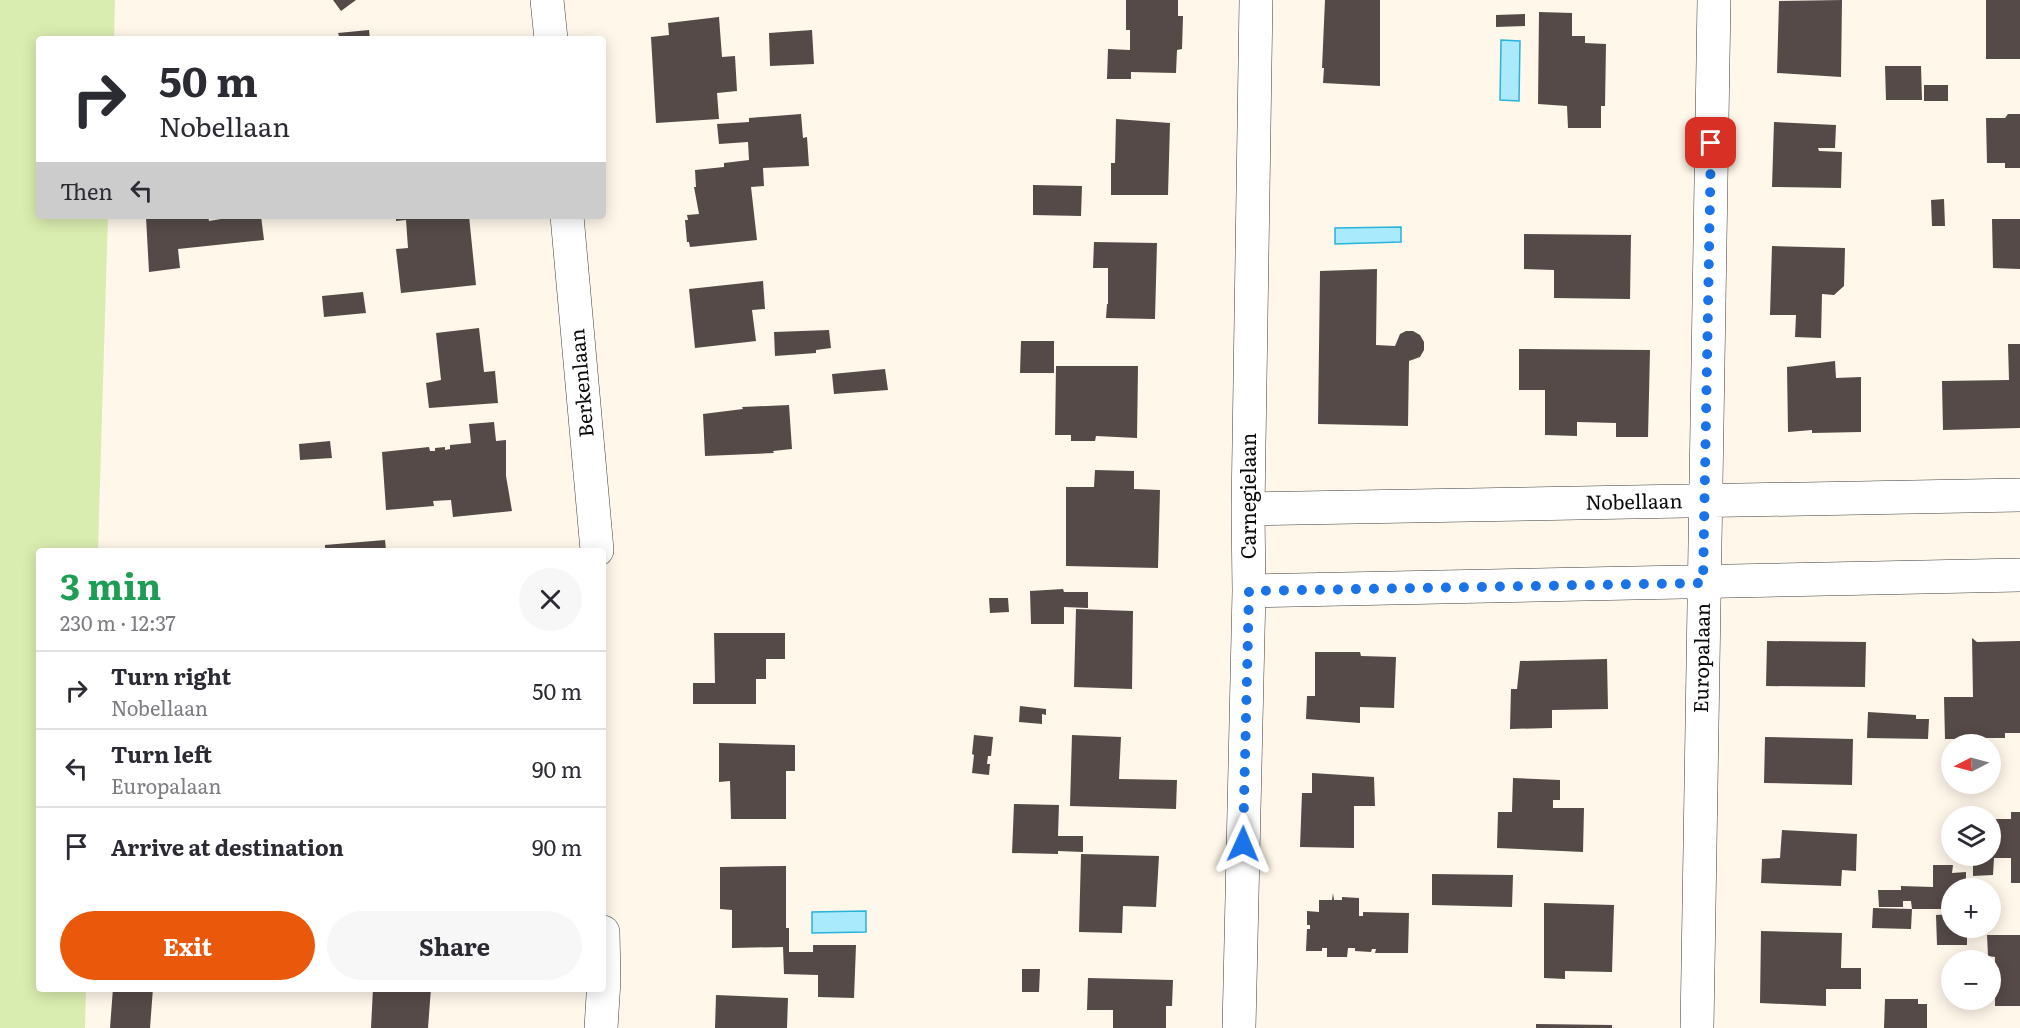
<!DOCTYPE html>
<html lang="en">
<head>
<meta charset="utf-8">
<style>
	body { margin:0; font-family:Literata,serif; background:#f7f7f7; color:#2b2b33; height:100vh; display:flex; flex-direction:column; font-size:22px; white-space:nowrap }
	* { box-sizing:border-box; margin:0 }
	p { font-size:20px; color:#7c7c81 }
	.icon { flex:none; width:33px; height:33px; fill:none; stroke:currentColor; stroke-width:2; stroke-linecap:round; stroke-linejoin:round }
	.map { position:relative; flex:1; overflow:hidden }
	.side { position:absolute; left:36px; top:548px; width:570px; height:444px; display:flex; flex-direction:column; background:#fff; border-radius:6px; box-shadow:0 3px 15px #0003 }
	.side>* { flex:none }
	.banner { position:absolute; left:36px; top:36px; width:570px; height:183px; border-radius:6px; box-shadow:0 3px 15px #0003; background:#fff; color:#2b2b33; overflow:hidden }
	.needle { width:39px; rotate:264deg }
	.buttons { position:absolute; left:1941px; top:734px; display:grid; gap:12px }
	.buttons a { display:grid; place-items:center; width:60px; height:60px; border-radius:50%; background:#fff; box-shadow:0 3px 15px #0003; font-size:30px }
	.pin { position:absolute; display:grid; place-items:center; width:51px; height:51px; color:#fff; margin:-26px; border-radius:12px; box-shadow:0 3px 9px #0006 }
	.me { position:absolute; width:66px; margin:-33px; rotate:1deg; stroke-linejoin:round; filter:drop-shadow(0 0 4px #0008) }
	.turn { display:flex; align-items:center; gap:21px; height:126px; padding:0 24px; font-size:27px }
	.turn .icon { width:78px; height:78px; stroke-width:2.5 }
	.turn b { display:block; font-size:42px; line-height:51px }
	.then { display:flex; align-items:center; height:57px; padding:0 24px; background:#0003; gap:12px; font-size:22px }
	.round { display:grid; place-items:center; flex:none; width:63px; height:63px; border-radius:32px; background:#f7f7f7 }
	.overview { display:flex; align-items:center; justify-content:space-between; height:102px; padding:0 24px }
	h1 { font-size:36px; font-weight:700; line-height:45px; color:#1e9e55 }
	.primary-button { display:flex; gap:12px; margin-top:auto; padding:12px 24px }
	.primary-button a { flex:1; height:69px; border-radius:36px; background:#ea580c; color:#fff; font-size:24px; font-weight:700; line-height:69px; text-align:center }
	.primary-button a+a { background:#f7f7f7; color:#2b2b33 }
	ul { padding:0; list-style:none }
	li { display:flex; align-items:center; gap:18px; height:78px; padding:0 24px; border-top:2px solid #e1e1e2 }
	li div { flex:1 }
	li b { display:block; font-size:22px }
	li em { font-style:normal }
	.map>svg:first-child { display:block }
</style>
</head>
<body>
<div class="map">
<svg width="2020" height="1028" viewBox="0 0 2020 1028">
	<rect width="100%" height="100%" fill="#fff7ea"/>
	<!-- green -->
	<path fill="#daedb0" d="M0,0h115l-1,39h-75v177h69l-10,334h-59v438l47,1 -1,39h-85z"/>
	<!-- water -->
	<path fill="#a9ebfc" stroke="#29b2da" stroke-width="1.5" d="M1501,40l19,1 -1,60 -19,-1z
		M1401,227v15l-66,2v-16z
		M866,911v21l-54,1v-21z"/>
	<!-- building -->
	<path fill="#554a47" d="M333,0h23l-15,11z
		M1126,0h52v16h5l-1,33 -5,1 -1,23 -45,-1v7h-24l1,-30 22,1v-20h-4z
		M1325,0h55v86l-57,-3 1,-15h-2z
		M1842,0l-1,77 -64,-4 2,-72z
		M1986,0h34v59h-34z
		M1539,12l33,1v23h13v7l21,1 -1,62h-4v22h-33l-1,-22 -29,-2z
		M1525,14v12l-29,1v-12z
		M719,17l3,40 13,-1 2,35 -20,2 2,26 -63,4 -5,-86 18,-2 -1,-12z
		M369,30l1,9h-46v-2l15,-1 -1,-3z
		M812,30l2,34 -44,2 -1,-33z
		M1885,66h36l1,34h-36z
		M1924,85h24v16h-24z
		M801,114l2,24 4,-1 2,29 -46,2 1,18 -13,1 6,53 -67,7 -1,-5h-2l-2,-22h3l-1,-5 12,-1 -5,-27h2l-1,-17 29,-3v-4l25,-3 -1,-18 -29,2 -2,-20 32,-2v-4z
		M2008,114h12v54h-15v-5h-18l-1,-45h19z
		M1116,119l54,4 -2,72h-57v-32h4z
		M1774,122l62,3 -1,23h-17l1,3 23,1 -1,36 -69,-1z
		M1033,185l49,1 -1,30 -48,-1z
		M1944,199l1,27h-13l-1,-26z
		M164,216h44l1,5 30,-5h22l3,24 -86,9 2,19 -31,4 -3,-55z
		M396,216h73l7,69 -75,8 -5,-44 12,-1 -2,-28 -10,1z
		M1992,219h28v50l-27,-1z
		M1524,234l107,1 -1,64 -76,-1v-28l-30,-1z
		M1094,242l63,1 -2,76 -49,-1 1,-14h1v-36h-15z
		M1772,246l73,2 -1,38 -10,9 -12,-1 -1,44 -26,-1 1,-22h-26z
		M1377,269l-1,76 19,1 5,-12 6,-3h7l7,4 4,7v8l-4,7 -11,4 -1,65 -90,-2 2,-153z
		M763,281l2,28 -13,1 4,31 -61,7 -6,-59z
		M363,292l3,21 -42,4 -2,-21z
		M479,328l5,44 11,-1 3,32 -69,5 -3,-25 15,-3 -5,-47z
		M829,330l2,18 -15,2v3l-41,3 -1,-24z
		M1021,341h33v32h-34z
		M2008,344h12v84l-77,2 -1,-49 67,-1z
		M1519,349l131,1 -2,87h-32v-14l-39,-1v14l-32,-1v-45h-26z
		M1835,361l1,17 25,-1v55l-49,1v-3l-24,2 -1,-65z
		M1056,366h82l-1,72 -41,-2 -1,5h-24v-6h-16z
		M885,369l3,21 -54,4 -2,-20z
		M789,405l3,44 -19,2 1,2 -69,3 -2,-42 40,-5 -1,-2z
		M494,422l2,19 10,-1v36l6,35 -59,6 -2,-17 -18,1 1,5 -48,4 -4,-58 47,-5 1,4h5v-3l10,-1v3l5,-1v-4l21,-2 -2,-19z
		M330,441l2,17 -32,2 -1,-16z
		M1095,470l39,1v18l26,1 -2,78 -92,-2v-79h28z
		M385,540l1,10h-61v-5z
		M1063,589l1,3h24v16l-24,-1v17h-33l-1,-33z
		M989,598h19l1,14 -19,1z
		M1076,609l57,2 -1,78 -58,-2z
		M714,633h71v26h-19v20h-10v25h-63v-21h22z
		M1972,638l5,4 43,-1v92h-15v5h-32v5l-18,1 -1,-5h-9l-1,-42h29z
		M1767,641l99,1 -1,45 -99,-1z
		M1315,652h45l1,4 35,1 -2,51 -34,-1v16l-54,-4 1,-23h8z
		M1607,659l1,50 -56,1v18l-42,1 1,-40h6l3,-28z
		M1020,706l26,3v6l-4,-1v10l-23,-2z
		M1868,712l48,3v4h13l-1,20 -61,-1z
		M974,735l19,2 -2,19h-3l-1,8h3l-1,11 -17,-2 2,-18 -2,-1z
		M1072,735l49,2 -2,42 58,1 -1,29 -106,-3z
		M1765,737l88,2 -1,46 -88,-2z
		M719,743l76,2v26h-9v48h-55l-1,-38 -11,1z
		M1312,773l62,4 1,29h-21v42l-54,-1 2,-54h10z
		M1513,778l47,2v20h-7v8h31l-1,44 -86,-4 1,-36h14z
		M1014,804l45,1 -1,31h25v16l-25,-1v3l-46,-1z
		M2011,812h9v71h-9v-25h-17l-1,17 -20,1v-21h17v-36h21z
		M1782,830l75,4 -1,37 -14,-1 -1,16 -80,-3 1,-24 18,-1z
		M1081,854l78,2 -3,51 -33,-1 -1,27 -43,-1z
		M1933,865h20l-1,8 14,-1v16h-14v21h-40l-1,-8h-8v6h-24l-1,-17h23v-4l32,1z
		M786,866v62h3v24h24v-7h43l-2,53 -36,-1v-22l-34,-1 -1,-27 -51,1v-38l-12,-1v-42z
		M1432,874l81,1 -1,32 -80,-2z
		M1333,893l1,7h8v-3l17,1v18h4v-4l46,1 -1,40h-33l1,-4h-4l-1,3 -16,-1v-3h-7l-1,9h-20v-9h-5v3h-16l1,-22h3v-4h-3v-14l12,1v-12h13z
		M1544,903l70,2 -2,67 -47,-1v8l-21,-1z
		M1873,908l39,1 -1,20 -39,-1z
		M1952,914v13h15v18h-30l-1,-30z
		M1761,931l81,2 -1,35h20v21h-35v17l-66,-3z
		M1987,935h33v71h-25v-49l-7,-1z
		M1022,969h18l-1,23h-17z
		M1088,978l85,2 -1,26h-6v22h-53v-18h-26z
		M113,988h40l-3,40h-40z
		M373,988h58l-3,40h-57z
		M716,995l72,3 -1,30h-72z
		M1885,999h33v5h9v24h-43z
		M1536,1024l76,1v3h-76z"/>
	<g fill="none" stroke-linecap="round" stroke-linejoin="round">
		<!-- street casing -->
		<g stroke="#3e3e3e" stroke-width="34">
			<path id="street" d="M547,0l4,39
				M567,216l30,334
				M1248,509l772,-14
				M1249,591l771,-16
				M601,1028l3,-48 -1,-48
				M1239,1028l10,-437 -1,-82 8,-509
				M1697,1028l17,-1028"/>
		</g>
		<!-- street -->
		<use href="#street" stroke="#fff" stroke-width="33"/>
	</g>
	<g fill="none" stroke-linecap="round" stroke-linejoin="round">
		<!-- route -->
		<path stroke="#1a73e8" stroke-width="10" stroke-dasharray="0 18" d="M1243,844l6,-253 454,-8 8,-440"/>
	</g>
	<g text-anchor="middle" stroke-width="6" stroke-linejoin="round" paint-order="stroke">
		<!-- street labels -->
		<g font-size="20" fill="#0b0b0b" stroke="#fff">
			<text transform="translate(582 383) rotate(-95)" y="7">Berkenlaan</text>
			<text transform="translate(1249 496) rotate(-90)" y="7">Carnegielaan</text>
			<text transform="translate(1634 502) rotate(-1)" y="7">Nobellaan</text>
			<text transform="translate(1702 658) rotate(-89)" y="7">Europalaan</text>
		</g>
	</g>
</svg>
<div class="buttons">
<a><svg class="needle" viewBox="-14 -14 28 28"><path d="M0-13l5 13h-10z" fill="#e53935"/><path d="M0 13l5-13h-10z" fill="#7c7c81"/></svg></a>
<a><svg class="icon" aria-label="layers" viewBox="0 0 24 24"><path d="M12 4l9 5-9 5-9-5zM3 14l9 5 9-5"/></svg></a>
<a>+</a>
<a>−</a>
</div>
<div class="pin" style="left:1711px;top:143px;background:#d93025"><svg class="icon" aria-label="arrive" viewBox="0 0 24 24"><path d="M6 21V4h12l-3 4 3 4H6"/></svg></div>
<svg class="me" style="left:1243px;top:844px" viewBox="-20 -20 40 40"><path d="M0-17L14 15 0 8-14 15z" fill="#1a73e8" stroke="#fff" stroke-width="4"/></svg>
<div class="banner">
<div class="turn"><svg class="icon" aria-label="right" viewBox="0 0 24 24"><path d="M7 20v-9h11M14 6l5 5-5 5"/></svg><div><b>50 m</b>Nobellaan</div></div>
<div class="then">Then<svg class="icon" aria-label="left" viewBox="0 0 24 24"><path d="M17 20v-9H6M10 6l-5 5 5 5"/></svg></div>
</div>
<section class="side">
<div class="overview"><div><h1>3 min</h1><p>230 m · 12:37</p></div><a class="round"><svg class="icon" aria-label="close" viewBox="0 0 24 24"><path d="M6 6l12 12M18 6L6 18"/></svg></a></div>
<ul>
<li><svg class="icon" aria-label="right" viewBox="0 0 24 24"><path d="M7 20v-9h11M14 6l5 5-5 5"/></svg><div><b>Turn right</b><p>Nobellaan</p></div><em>50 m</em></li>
<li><svg class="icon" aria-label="left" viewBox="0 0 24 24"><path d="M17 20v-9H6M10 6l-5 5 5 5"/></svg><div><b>Turn left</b><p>Europalaan</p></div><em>90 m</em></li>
<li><svg class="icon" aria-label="arrive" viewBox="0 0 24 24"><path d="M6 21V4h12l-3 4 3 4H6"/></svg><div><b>Arrive at destination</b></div><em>90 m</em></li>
</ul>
<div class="primary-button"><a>Exit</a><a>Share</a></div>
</section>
</div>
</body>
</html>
